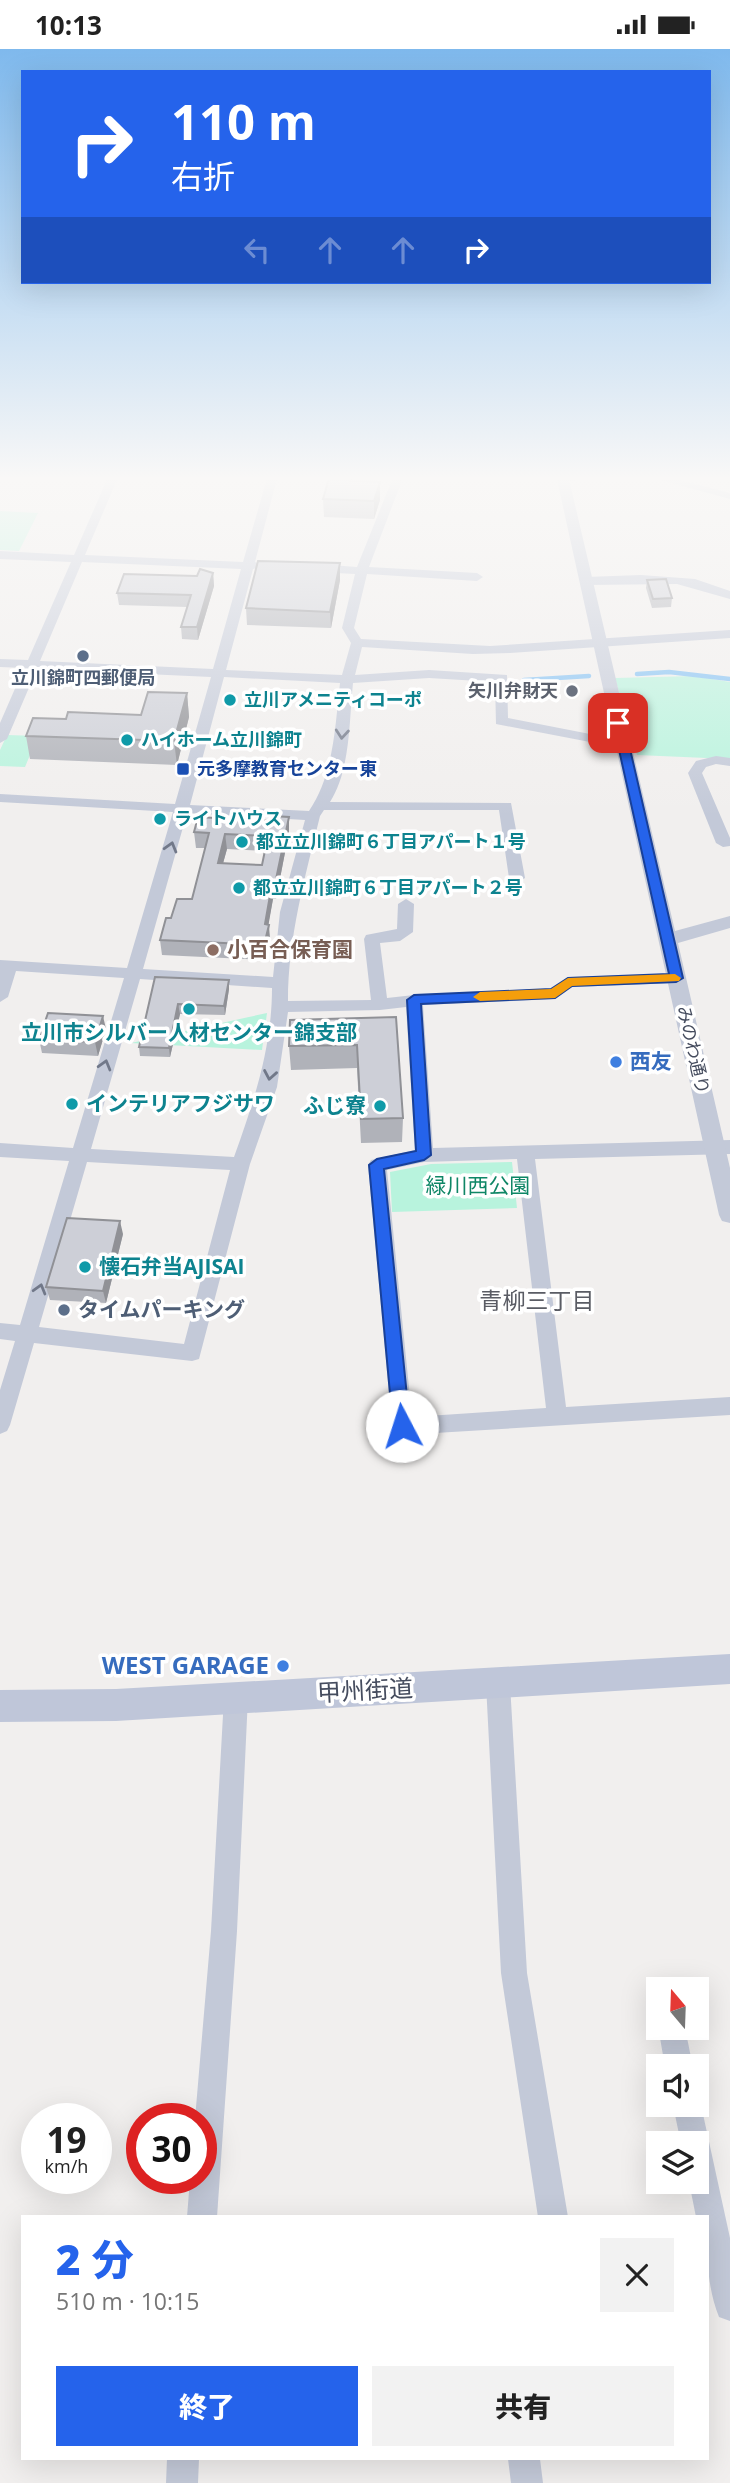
<!DOCTYPE html>
<html lang="ja">
<head>
<meta charset="utf-8">
<style>
	body { margin:0; font-family:"Open Sans","Noto Sans JP",sans-serif; background:#f2f2f2; color:#222; height:100vh; display:flex; flex-direction:column; font-size:26px; white-space:nowrap }
	* { box-sizing:border-box; margin:0 }
	p { font-size:23px; color:#767676 }
	.icon { flex:none; width:38px; height:38px; fill:none; stroke:currentColor; stroke-width:2; stroke-linecap:round; stroke-linejoin:round }
	.map { position:relative; flex:1; overflow:hidden }
	.sheet { position:absolute; left:21px; top:2166px; width:688px; height:245px; display:flex; flex-direction:column; background:#fff; border-radius:0px; box-shadow:0 7px 28px #0002 }
	.sheet>* { flex:none }
	.hud { position:absolute; left:21px; top:21px; width:690px; height:214px; border-radius:0px; box-shadow:0 7px 28px #0002; background:#2563eb; color:#fff; overflow:hidden }
	.needle { width:46px; rotate:341deg }
	.tools { position:absolute; left:646px; top:1928px; display:grid; gap:14px }
	.tools a { display:grid; place-items:center; width:63px; height:63px; border-radius:0px; background:#fff; box-shadow:0 7px 28px #0002; font-size:35px }
	.speed { position:absolute; left:21px; top:2054px; display:flex; gap:14px; font-size:35px; font-weight:700; text-align:center }
	.speed>* { display:grid; place-content:center; width:91px; height:91px; border-radius:50%; background:#fff; box-shadow:0 7px 28px #0002; line-height:1 }
	.speed small { font-size:18px; font-weight:400 }
	.speed .limit { border:10px solid #d22; background:#fff; color:#111 }
	.pin { position:absolute; display:grid; place-items:center; width:60px; height:60px; color:#fff; margin:-30px; border-radius:14px; box-shadow:0 4px 10px #0006 }
	.me { position:absolute; width:77px; margin:-38px; rotate:355deg; stroke-linejoin:round; filter:drop-shadow(0 0 5px #0008) }
	.turn { display:flex; align-items:center; gap:24px; height:147px; padding:0 35px; font-size:32px }
	.turn .icon { width:91px; height:91px; stroke-width:2.5 }
	.turn b { display:block; font-size:49px; line-height:60px }
	.lanes { display:flex; align-items:center; height:66px; padding:0 35px; background:#0003; justify-content:center; gap:35px; direction:ltr }
	.lanes .off { opacity:.35 }
	.round { display:grid; place-items:center; flex:none; width:74px; height:74px; border-radius:0px; background:#f2f2f2 }
	.summary { display:flex; align-items:center; justify-content:space-between; height:119px; padding:0 35px }
	h1 { font-size:42px; font-weight:800; line-height:52px; color:#2563eb }
	.button { display:flex; gap:14px; margin-top:auto; padding:14px 35px }
	.button a { flex:1; height:80px; border-radius:0px; background:#2563eb; color:#fff; font-size:28px; font-weight:800; line-height:80px; text-align:center }
	.button a+a { background:#f2f2f2; color:#222 }
	.status { display:flex; justify-content:space-between; align-items:center; height:49px; padding:0 35px; background:#fff; direction:ltr }
	.status svg { height:19px; fill:currentColor }
	.map>svg:first-child { display:block }
</style>
</head>
<body>
<div class="status"><b>10:13</b><svg viewBox="0 0 49 12"><path d="M0 12V9h3v3zM5 12V6h3v6zM10 12V3h3v9zM15 12V0h3v12zM26 1h20v11H26zM47 4h2v5h-2z"/></svg></div>
<div class="map">
<svg width="730" height="2434" viewBox="0 0 730 2434">
	<rect width="100%" height="100%" fill="#f1efee"/>
	<!-- green -->
	<path fill="#b8f3dd" d="M0,462l38,2 -19,38 -19,-1z
		M694,627l36,6v77l-93,-4 -22,-77z
		M7,686l31,1 -13,31 -25,-1v-16z
		M267,964l-5,37 -131,-7z
		M512,1113l5,46 -125,4 -2,-40 41,-8z"/>
	<g fill="none" stroke-linecap="round" stroke-linejoin="round">
		<!-- stream -->
		<path stroke="#82c1f4" stroke-width="4.5" d="M637,625l32,-2 61,7
			M524,631l65,-4"/>
		<!-- minor -->
		<path fill="#c3c9d8" fill-rule="evenodd" d="M109,426h10l-34,80 158,7 25,-87h10l-23,87 9,4 -11,3 -27,101 116,5 9,-32 -9,-15 13,-54 -39,-2 -6,-4 6,-4 41,3 37,-92h10l-35,92 108,6 6,4 -6,4 -110,-7 -13,54 7,11 129,7 240,-16v8l-220,15 -37,1 -111,-7 -7,28 74,-5 78,5 1,43 82,16 7,4 -7,4 -94,-18 -1,-42 -66,-4 -76,5c-4,37 -2,86 -23,119l181,1 14,75 -8,5 -8,-5 -10,-68h-175l-4,6c-15,61 -32,122 -32,185l83,-1 -7,-61 2,-4 31,-6 1,-25 8,-5 8,5 -1,28 -13,9 -20,2 7,55 27,-3 137,-6 17,-12 114,-3 2,4 -2,4 -6,1 -104,4 -17,12 -132,6 10,143 297,-8v14l-195,5 31,248 164,-10v18l-328,20 -7,-3 -3,-6 -24,-261 3,-5 44,-10 -9,-143 -26,3 -92,2 -11,75 -27,77 -51,195 -7,2 -158,-18 -24,82 -3,6 -7,3v-44l15,-49 -15,-2v-16l20,2 49,-164 -69,-4v-14l73,5 51,-170 -108,-7 -8,26 -8,5v-42l127,8 46,-156 -173,-10v-8l175,10 36,-127 -174,-8 -30,70 -7,4v-20l24,-55 -24,-1v-8l28,1 43,-98 -71,-3v-8l74,4zM82,513l159,7 -28,100 -173,-8zM224,628l116,6c-5,44 -6,91 -31,128l-119,-6zM187,764l118,7 -25,92 -7,65 -130,-8zM140,930l132,9c0,60 -18,113 -38,169l-143,-8zM517,1110l29,249 -134,9 -25,-247 37,-8zM87,1113l143,8 -46,174 -145,-17z
			M616,426l-5,3 -48,3 -5,-3 4,-3z
			M642,426h18l70,18v6z
			M641,526l54,4 35,12v8l-53,-15 -91,1 -6,-4 6,-4z
			M716,707l14,2v8l-14,-2 -10,3 -4,6 28,65v8l-7,1 -7,-4 -28,-70 8,-12z
			M498,1624l8,3 4,8 17,289 41,244h-30l-37,-244 -15,-289 4,-8z
			M236,1637l8,3 4,8 -11,234 -20,286h-30l3,-38h11v-60h-6l16,-188 13,-234 4,-8z
			M658,1977l27,2 8,39h-28z
			M696,2046l5,10 29,133v83l-11,-4c-13,-32 -12,-66 -12,-100h-11l-7,-35h7v-38h-15l-8,-39h23z
			M167,2410h32l-1,24h-32z
			M508,2410h32l3,24h-32z"/>
		<!-- tertiary -->
		<path fill="#c3c9d8" fill-rule="evenodd" d="M556,426h12l107,456 55,-15v12l-52,15 52,225v55l-8,-2 -3,-6z"/>
		<!-- secondary -->
		<path fill="#bfc6d9" fill-rule="evenodd" d="M730,1605v30l-614,37 -116,1v-32l116,-1z"/>
	</g>
	<!-- wall -->
	<path fill="#b0b2b9" fill-rule="evenodd" d="M330,426h26l-1,6 25,1v18l-6,19 -50,-2 -1,-18z
		M340,514v17l-9,48 -84,-3 -1,-17z
		M213,524l1,13 -16,54 -16,-1 -1,-12 6,-20 -68,-2 -2,-12z
		M647,531l25,18 -1,9 -19,1 -6,-20z
		M187,644l2,24 -12,48 -147,-6 -4,-23 40,-17 75,-4z
		M194,783h95l-13,67h-3l-5,26 2,15 -5,20 -103,-5 -2,-15 11,-22 21,-19 13,-51h-9zM227,800l38,2 -3,14 -39,-2z
		M155,928l74,12 -4,26 -45,-1 -10,43 -30,-1 -1,-9z
		M396,968l7,101 -1,24 -41,1 -4,-75 -66,2 -2,-24z
		M106,980l-8,27 -56,-3 -3,-14z
		M123,1185l-17,69 -56,-3 -4,-13z"/>
	<!-- shaded-wall -->
	<path fill="#909196" d="M352,426h4l-5,23 -1,-17z
		M380,433v18l-6,19v-18z
		M340,514v17l-9,48 -1,-16z
		M213,524l1,13 -16,54 -1,-13z
		M187,644l2,24 -12,48 -3,-24z
		M289,768v15l-13,67 -1,-15z
		M225,785l2,15 -8,29 -1,-15z
		M272,835l1,15 -7,40 -1,-15z
		M269,876l1,15 -5,20 -1,-15z
		M229,931v9l-4,26 -1,-9z
		M178,955l2,10 -10,43 -1,-9z
		M103,967l3,13 -8,27 -3,-14z
		M120,1172l3,13 -17,69 -3,-12z"/>
	<!-- building -->
	<path fill="#cdcfd7" stroke="#909196" stroke-width="2" fill-rule="evenodd" d="M330,426h22l-2,6 30,1 -6,19 -51,-2z
		M258,512l82,2 -10,49 -84,-4z
		M200,520l13,4 -16,54h-16l10,-32 -74,-2 7,-19 73,2z
		M666,530l6,19 -19,1 -6,-19z
		M148,643l39,1 -13,48 -148,-5 7,-18 33,1 2,-7 73,3z
		M272,767l17,1 -14,67h-3l-7,40 4,1 -5,20 -104,-5 6,-22h5l6,-19h15l17,-66 -15,-1 4,-15 73,4zM225,785l43,2 -6,29 -44,-2z
		M155,928l74,3 -5,26 -46,-2 -9,44 -30,-1z
		M48,964l55,3 -8,26 -56,-3z
		M396,968l7,101 -42,1 -4,-74 -68,1 1,-26z
		M67,1169l53,3 -17,70 -57,-4z"/>
	<!-- one-way arrows -->
	<defs><path id="oneway-chevron" d="M-2-3.5L2.5 0L-2 3.5" fill="none" stroke-width="1.6" stroke-linecap="round" stroke-linejoin="round" transform="scale(1.75)"/></defs>
	<g stroke="#717889">
		<use href="#oneway-chevron" transform="translate(342 685) rotate(95)"/>
		<use href="#oneway-chevron" transform="translate(171 798) rotate(-74)"/>
		<use href="#oneway-chevron" transform="translate(105 1016) rotate(-74)"/>
		<use href="#oneway-chevron" transform="translate(270 1026) rotate(100)"/>
		<use href="#oneway-chevron" transform="translate(40 1240) rotate(-74)"/>
	</g>
	<!-- sky -->
	<linearGradient id="sky" x2="0" y2="1"><stop stop-color="#7fb9ed"/><stop offset="0.56" stop-color="#f9f8f7"/><stop offset="1" stop-color="#f9f8f7" stop-opacity="0"/></linearGradient>
	<rect width="730" height="767" fill="url(#sky)"/>
	<!-- route -->
	<path fill="#2563eb" stroke="#184099" stroke-width="2" d="M618,670l6,4 59,255 -7,4 -104,4 -17,12 -134,6 10,151 -7,5 -40,9 26,257 -2,5 -6,2 -7,-2 -2,-5 -24,-261 8,-6 39,-8 -9,-151 7,-5 137,-6 17,-11 101,-4 -56,-251z"/>
	<!-- slow -->
	<path fill="#f59e0b" d="M675,925l6,4 -2,3 -107,5 -17,12 -75,3 -7,-4 7,-5 71,-3 17,-11z"/>
	<!-- markers -->
	<g fill="#5c6f8a" stroke="#fff" stroke-width="2.5">
		<circle cx="83" cy="607" r="7"/>
		<circle cx="64" cy="1261" r="7"/>
	</g>
	<circle fill="#6b7280" stroke="#fff" stroke-width="2.5" cx="572" cy="642" r="7"/>
	<g fill="#0f9aa8" stroke="#fff" stroke-width="2.5">
		<circle cx="230" cy="651" r="7"/>
		<circle cx="127" cy="691" r="7"/>
		<circle cx="160" cy="770" r="7"/>
		<circle cx="242" cy="793" r="7"/>
		<circle cx="239" cy="839" r="7"/>
		<circle cx="189" cy="960" r="7"/>
		<circle cx="72" cy="1055" r="7"/>
		<circle cx="380" cy="1057" r="7"/>
		<circle cx="85" cy="1218" r="7"/>
	</g>
	<rect fill="#1a4fb4" stroke="#fff" stroke-width="2.5" x="176" y="713" width="14" height="14" rx="3.5"/>
	<circle fill="#8d6e63" stroke="#fff" stroke-width="2.5" cx="213" cy="901" r="7"/>
	<g fill="#3f7fe0" stroke="#fff" stroke-width="2.5">
		<circle cx="616" cy="1013" r="7"/>
		<circle cx="283" cy="1617" r="7"/>
	</g>
	<g text-anchor="middle" stroke-width="7" stroke-linejoin="round" paint-order="stroke">
		<!-- far-service labels -->
		<g font-size="18" font-weight="bold" fill="#4e5e75" stroke="#fff">
			<text x="83" y="635">立川錦町四郵便局</text>
		</g>
		<!-- far-worship labels -->
		<g font-size="18" font-weight="bold" fill="#5b616d" stroke="#fff" text-anchor="end">
			<text x="558" y="648">矢川弁財天</text>
		</g>
		<!-- far-culture labels -->
		<g font-size="18" font-weight="bold" fill="#0d838f" stroke="#fff" text-anchor="start">
			<text x="244" y="657">立川アメニティコーポ</text>
			<text x="141" y="697">ハイホーム立川錦町</text>
			<text x="174" y="776">ライトハウス</text>
			<text x="256" y="799">都立立川錦町６丁目アパート１号</text>
			<text x="253" y="845">都立立川錦町６丁目アパート２号</text>
		</g>
		<!-- far-transit labels -->
		<g font-size="18" font-weight="bold" fill="#164399" stroke="#fff" text-anchor="start">
			<text x="197" y="726">元多摩教育センター東</text>
		</g>
		<!-- far-street labels -->
		<g font-size="18" fill="#454c5e" stroke="#fff">
			<text transform="translate(693 1001) rotate(77)" y="6">みのわ通り</text>
		</g>
		<!-- education labels -->
		<g font-size="21" font-weight="bold" fill="#785e54" stroke="#fff" text-anchor="start">
			<text x="227" y="908">小百合保育園</text>
		</g>
		<!-- culture labels -->
		<g font-size="21" font-weight="bold" fill="#0d838f" stroke="#fff" text-anchor="start">
			<text x="189" y="991" text-anchor="middle">立川市シルバー人材センター錦支部</text>
			<text x="86" y="1062">インテリアフジサワ</text>
			<text x="366" y="1064" text-anchor="end">ふじ寮</text>
			<text x="99" y="1225">懐石弁当AJISAI</text>
		</g>
		<!-- shop labels -->
		<g font-size="21" font-weight="bold" fill="#366cbe" stroke="#fff" text-anchor="start">
			<text x="630" y="1020">西友</text>
		</g>
		<!-- park labels -->
		<g font-size="21" fill="#0f8666" stroke="#fff">
			<text x="478" y="1144">緑川西公園</text>
		</g>
		<!-- service labels -->
		<g font-size="21" font-weight="bold" fill="#4e5e75" stroke="#fff" text-anchor="start">
			<text x="78" y="1268">タイムパーキング</text>
		</g>
		<!-- neighbourhood labels -->
		<g font-size="23" fill="#5a5c64" stroke="#fff">
			<text x="537" y="1260">青柳三丁目</text>
		</g>
		<!-- near-shop labels -->
		<g font-size="24" font-weight="bold" fill="#366cbe" stroke="#fff" text-anchor="end">
			<text x="269" y="1625">WEST GARAGE</text>
		</g>
		<!-- near-street labels -->
		<g font-size="24" fill="#454c5e" stroke="#fff">
			<text transform="translate(365 1642) rotate(-3)" y="8">甲州街道</text>
		</g>
	</g>
</svg>
<div class="tools">
<a><svg class="needle" viewBox="-14 -14 28 28"><path d="M0-13l5 13h-10z" fill="#e53935"/><path d="M0 13l5-13h-10z" fill="#767676"/></svg></a>
<a><svg class="icon" aria-label="sound" viewBox="0 0 24 24"><path d="M4 9h4l5-4v14l-5-4H4zM17 9q2 3 0 6"/></svg></a>
<a><svg class="icon" aria-label="layers" viewBox="0 0 24 24"><path d="M12 4l9 5-9 5-9-5zM3 14l9 5 9-5"/></svg></a>
</div>
<div class="speed"><div>19<small>km/h</small></div><div class="limit">30</div></div>
<div class="pin" style="left:618px;top:674px;background:#d93025"><svg class="icon" aria-label="arrive" viewBox="0 0 24 24"><path d="M6 21V4h12l-3 4 3 4H6"/></svg></div>
<svg class="me" style="left:402px;top:1377px" viewBox="-20 -20 40 40"><circle r="19" fill="#fff"/><path d="M0-13L10 11 0 6-10 11z" fill="#2563eb"/></svg>
<div class="hud">
<div class="turn"><svg class="icon" aria-label="right" viewBox="0 0 24 24"><path d="M7 20v-9h11M14 6l5 5-5 5"/></svg><div><b>110 m</b>右折</div></div>
<div class="lanes"><svg class="icon off" aria-label="left" viewBox="0 0 24 24"><path d="M17 20v-9H6M10 6l-5 5 5 5"/></svg><svg class="icon off" aria-label="ahead" viewBox="0 0 24 24"><path d="M12 20V5M6 11l6-6 6 6"/></svg><svg class="icon off" aria-label="ahead" viewBox="0 0 24 24"><path d="M12 20V5M6 11l6-6 6 6"/></svg><svg class="icon" aria-label="right" viewBox="0 0 24 24"><path d="M7 20v-9h11M14 6l5 5-5 5"/></svg></div>
</div>
<section class="sheet">
<div class="summary"><div><h1>2 分</h1><p>510 m · 10:15</p></div><a class="round"><svg class="icon" aria-label="close" viewBox="0 0 24 24"><path d="M6 6l12 12M18 6L6 18"/></svg></a></div>
<div class="button"><a>終了</a><a>共有</a></div>
</section>
</div>
</body>
</html>
